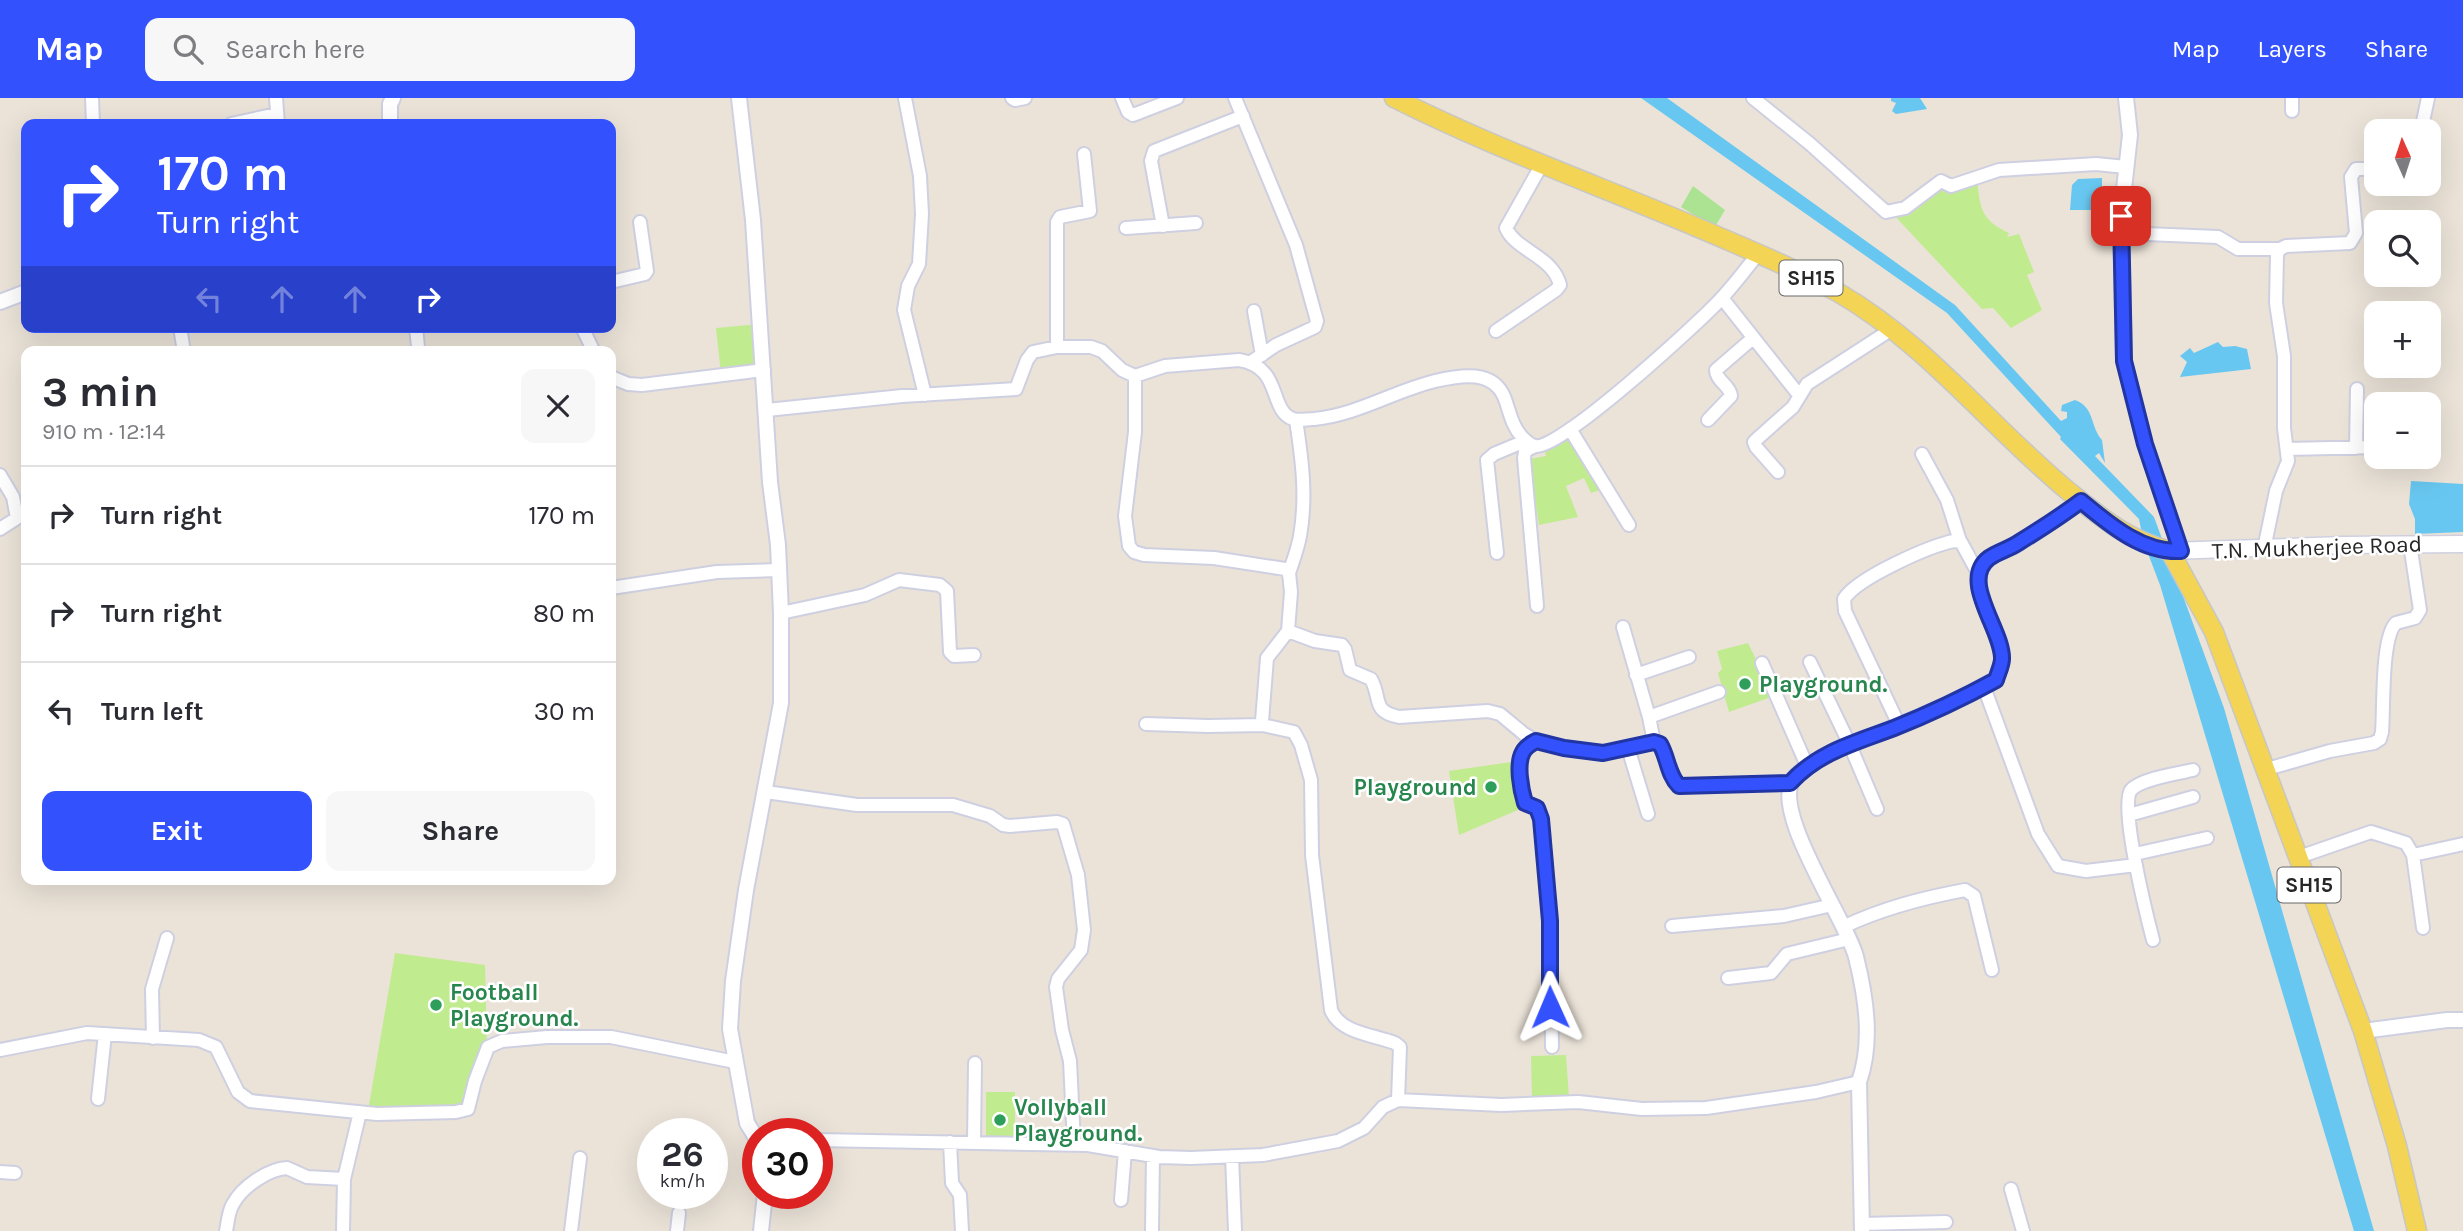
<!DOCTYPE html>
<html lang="en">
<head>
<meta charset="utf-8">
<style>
	body { margin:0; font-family:Karla,sans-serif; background:#f7f7f7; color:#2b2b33; height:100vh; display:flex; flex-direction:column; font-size:26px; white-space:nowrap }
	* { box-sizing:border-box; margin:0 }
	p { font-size:23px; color:#7c7c81 }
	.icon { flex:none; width:38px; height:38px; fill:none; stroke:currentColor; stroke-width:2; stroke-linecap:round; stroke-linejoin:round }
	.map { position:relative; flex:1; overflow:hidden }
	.drawer { position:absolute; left:21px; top:248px; width:595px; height:539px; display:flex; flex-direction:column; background:#fff; border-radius:14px; box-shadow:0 7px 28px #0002 }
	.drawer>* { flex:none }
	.hud { position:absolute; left:21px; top:21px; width:595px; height:214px; border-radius:14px; box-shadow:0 7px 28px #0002; background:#3351fd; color:#fff; overflow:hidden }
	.needle { width:46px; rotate:357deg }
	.fabs { position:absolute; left:2364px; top:21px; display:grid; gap:14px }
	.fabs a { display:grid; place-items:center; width:77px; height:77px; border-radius:14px; background:#fff; box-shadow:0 7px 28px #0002; font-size:35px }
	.speed { position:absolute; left:637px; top:1020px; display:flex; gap:14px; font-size:35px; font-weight:700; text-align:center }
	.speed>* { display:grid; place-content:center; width:91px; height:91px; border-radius:50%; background:#fff; box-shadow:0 7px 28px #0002; line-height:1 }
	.speed small { font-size:18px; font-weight:400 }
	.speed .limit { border:10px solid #d22; background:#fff; color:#111 }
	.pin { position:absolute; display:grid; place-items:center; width:60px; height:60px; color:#fff; margin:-30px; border-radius:14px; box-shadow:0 4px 10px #0006 }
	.me { position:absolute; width:77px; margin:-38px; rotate:359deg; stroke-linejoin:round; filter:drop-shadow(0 0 5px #0008) }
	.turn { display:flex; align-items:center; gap:24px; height:147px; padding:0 21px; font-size:32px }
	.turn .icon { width:91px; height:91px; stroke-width:2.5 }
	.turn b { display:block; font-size:49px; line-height:60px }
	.lanes { display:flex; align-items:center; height:66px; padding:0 21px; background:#0003; justify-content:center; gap:35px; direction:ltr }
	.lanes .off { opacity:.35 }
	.round { display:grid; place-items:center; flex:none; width:74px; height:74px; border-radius:14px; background:#f7f7f7 }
	.overview { display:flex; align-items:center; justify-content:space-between; height:119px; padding:0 21px }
	h1 { font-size:42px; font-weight:700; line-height:52px }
	.action { display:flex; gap:14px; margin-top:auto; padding:14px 21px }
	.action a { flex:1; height:80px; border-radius:14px; background:#3351fd; color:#fff; font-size:28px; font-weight:700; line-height:80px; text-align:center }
	.action a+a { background:#f7f7f7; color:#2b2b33 }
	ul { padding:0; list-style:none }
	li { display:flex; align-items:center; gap:21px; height:98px; padding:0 21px; border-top:2px solid #e1e1e2 }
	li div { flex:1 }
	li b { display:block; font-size:26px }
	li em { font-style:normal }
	header { display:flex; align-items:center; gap:42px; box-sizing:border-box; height:98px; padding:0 35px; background:#3351fd; color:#fff }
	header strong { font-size:33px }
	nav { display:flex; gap:38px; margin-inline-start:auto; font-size:24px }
	.search { width:490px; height:63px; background:#f7f7f7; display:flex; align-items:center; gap:18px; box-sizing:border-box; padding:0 24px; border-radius:14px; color:#7c7c81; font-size:26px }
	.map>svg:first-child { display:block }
</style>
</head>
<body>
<header>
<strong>Map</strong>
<div class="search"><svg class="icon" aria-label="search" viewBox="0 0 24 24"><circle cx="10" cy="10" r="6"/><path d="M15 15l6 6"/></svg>Search here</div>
<nav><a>Map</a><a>Layers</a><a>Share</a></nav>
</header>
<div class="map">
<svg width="2463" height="1133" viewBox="0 0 2463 1133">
	<rect width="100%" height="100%" fill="#ebe3d8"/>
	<!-- green -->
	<path fill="#abe393" d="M1693,88l32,24 -10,17 -21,-5 2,-6 -15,-9z"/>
	<!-- pitch -->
	<path fill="#c0eb8e" d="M1977,80c3,29 3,42 32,55l-2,4 12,-3 15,38 -7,3 15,35 -31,18 -18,-20 -11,1 -92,-98 51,-30z
		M760,226l4,46 -43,4 -5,-46z
		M1573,333l36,56 -18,6 -7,-15 -18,8 12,31 -39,8 -10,-66 17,-3 -2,-8 5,1z
		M1748,545l26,53 -45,16 -11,-39 4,-4 -5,-18z
		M1525,662l7,44 -73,31 -10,-64z
		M395,855l90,12 2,80 -19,64 -100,2z
		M1566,957l3,43 -37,1 -1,-43z
		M986,994h29v57l-29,-1z"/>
	<!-- water -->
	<path fill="#68c7f0" d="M1641,0h26l288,207 106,116 6,-3v-6l-6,-1 1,-6 13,-5c20,7 15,27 27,40l3,23 -6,-10 -4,3 59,61 70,191 150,523h-20l-194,-646 -16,-42 -5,-24 -79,-80 1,-2 -114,-124z
		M1891,0h29l7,11 -31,5 -4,-3 4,-8 -5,-2z
		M2102,80v32h-32l2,-25 6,-6z
		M2218,244l5,5 12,-1 12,3 4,20 -71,8 7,-15 -7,-6 10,-8 4,5z
		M2411,383l52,3v48l-48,2v-15l-6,-15z"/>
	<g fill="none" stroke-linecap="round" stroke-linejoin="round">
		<!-- minor casing -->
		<g stroke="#ced0e1" stroke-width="16">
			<path id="minor" d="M92,0l1,26
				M276,0l2,26
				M905,0l15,78 2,38 -3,50 -11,22 -4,24 21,85
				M1012,0l3,2 10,-2
				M1122,0l6,14 5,3 44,-17
				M1235,0l61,147 21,76 -2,6 -39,18 -25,17
				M1753,0l56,45 77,69 19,-4 36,-27 10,5 48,-16 97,-6 30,3
				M2292,0v13
				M231,26l46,-10
				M2421,33l7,-33
				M1163,128l-12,-65 3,-10 89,-35
				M1126,130l70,-5
				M2122,135l96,4 20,12h42
				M611,184l34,-8 2,-3 -7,-49
				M1722,200l77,97
				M1254,213l8,44
				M180,229l4,25
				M582,229l12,25
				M1496,233l60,-41 4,-5c-7,-29 -44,-34 -54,-57l36,-64
				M1057,249v-125l3,-5 30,-6 -6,-57
				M415,254l3,-5 -2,-20
				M1135,278v56l-10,84 4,30 5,6 10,3 70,3 71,11 4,4 2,19 -3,39 -21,27 -5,63 1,4 31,7 7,13 10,35 1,75 19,155c9,23 43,25 64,33l5,4 -2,53
				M611,279l17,7 14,1 122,-15
				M767,312l135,-14 114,-7 11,-29 6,-8 24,-5h34l11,4 20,19 13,6 30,-10 74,-6c44,7 29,50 54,59 6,2 14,0 21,0 43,-4 80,-28 121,-38 25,-6 59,-12 70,18 5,14 7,27 17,38 4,4 8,8 13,9 23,6 161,-121 182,-143 15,-15 28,-33 41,-49
				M1708,322l23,-24c-1,-11 -15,-15 -15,-26l37,-32
				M1570,331l59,96
				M1535,348l-10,5 -1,7 13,148
				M2356,350l1,-59
				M2287,351l89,-2
				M1922,356l25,46 13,41
				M1778,374l-22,-25 -2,-5 3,-3 36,-32 14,-23 85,-55
				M0,377l13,22 4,21 -17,11
				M2264,451l12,-58 12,-30 -4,-33v-72l-8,-53 1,-49 3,-5 6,-3 64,-3 6,-10 -5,-56 5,-8h20
				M1497,455l-10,-93 7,-6 31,-13
				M1289,475c4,-12 9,-25 11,-37 7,-39 2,-77 -4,-116
				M611,490l106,-16 62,-2
				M781,515l84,-18 34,-15 41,5 7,6 3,61 4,4 20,-1
				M1623,529l26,90
				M1288,533l27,10 27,4 3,4 5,21 21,9c11,20 0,32 28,38l89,-6 12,3 24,20 12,7 28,7 39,5 51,-11 6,2c8,13 8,31 19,42l111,-3
				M1810,564l39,81 28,66
				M1762,565l46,105
				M1636,577l53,-18
				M1984,589l54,147 20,32 28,5 50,-6
				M1146,626l62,2 55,-1
				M1899,627l-54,-114 -1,-12c13,-21 85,-53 110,-58l7,1 18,33
				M1536,643l-13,10 -3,18 5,34 12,5 4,11 9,102 2,126
				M1654,644l-5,-25 70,-25
				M1628,650l20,66
				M2267,671l63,-18 44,-8 6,-4 2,-7c2,-23 -1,-95 14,-109l19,-5 5,-8 -10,-66
				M766,694l91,13h96l37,11 13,9 7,1 47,-4 6,2 15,51 6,55 -3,20 -23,29 -2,8 6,43 8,31 4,83
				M2129,717l64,-18
				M2135,756l72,-16
				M2413,757l50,-11
				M2299,759l72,-25 35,11 7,12 10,73
				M1672,828l112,-10 48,-11
				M1843,829c40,-19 79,-29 122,-37l9,6 18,74
				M2153,842c-6,-23 -34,-135 -22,-150 9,-11 48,-17 62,-20
				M1728,880l43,-5 16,-19 62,-15
				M153,940l-1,-49 15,-51
				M0,952l87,-17 112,7 17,7 22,45 12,9 127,13 79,-2 12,-3 7,-28 13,-34 14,-6 45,-4h64l124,25
				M98,1001l7,-65
				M817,1042l271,5 71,12 32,1 72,-3 75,-14 26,-13 19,-21 15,-7 103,5 77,-3 64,7 64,-1 110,-16 43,-10
				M950,1044l2,41 8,12 2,36
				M974,1044l1,-79
				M1232,1058l3,75
				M0,1074l15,1
				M2011,1091l12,42
				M1121,1102l4,-49
				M1861,1126l85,-2
				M226,1133c2,-9 2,-19 7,-27 9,-17 35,-35 54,-36l20,9 37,2
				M343,1133l1,-52 16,-67
				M571,1133l9,-73
				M677,1133l2,-18
				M1152,1133l1,-75"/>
		</g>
		<!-- tertiary casing -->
		<g stroke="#ced0e1" stroke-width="18">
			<path id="tertiary" d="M739,0l14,122 17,262 8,63 3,68v90l-35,187 -13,91 -3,48 17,94 11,18
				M2126,0l4,37 -9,81 3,145 21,83 36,107
				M390,26v-20l3,-6
				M0,204l26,-10
				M2363,933l84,-11h16
				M761,1133l4,-37
				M1862,1133l-3,-149c14,-40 7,-85 -3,-125 -8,-35 -91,-153 -60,-181 30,-27 63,-34 99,-49 35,-14 69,-29 101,-48 2,-6 6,-14 6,-20 2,-29 -43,-78 -13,-101 7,-5 17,-8 24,-12 24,-13 46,-29 68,-45"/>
		</g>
		<!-- secondary casing -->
		<g stroke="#ced0e1" stroke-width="19">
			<path id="secondary" d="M2170,453l173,-6 120,-1"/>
		</g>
		<!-- primary casing -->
		<g stroke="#c7c7c7" stroke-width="21">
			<path id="primary" d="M1394,0c109,55 224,94 335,143 37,16 75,32 110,52 88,51 151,133 228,197 35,28 59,49 103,61l44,81 149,399 34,115 20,85"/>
		</g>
		<!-- minor -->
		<use href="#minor" stroke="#fff" stroke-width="12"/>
		<!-- tertiary -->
		<use href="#tertiary" stroke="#fff" stroke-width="14"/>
		<!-- secondary -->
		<use href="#secondary" stroke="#fff" stroke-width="16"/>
		<!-- primary -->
		<use href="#primary" stroke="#f3d455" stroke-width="18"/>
	</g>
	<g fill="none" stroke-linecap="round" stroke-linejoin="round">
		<!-- route casing -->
		<g stroke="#2135a4" stroke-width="18">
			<path id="route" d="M1550,909v-86l-9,-102 -4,-11 -12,-5c-4,-13 -9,-39 -2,-51 3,-6 8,-8 13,-11l28,7 39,5 51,-11 6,2c8,14 8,31 19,42l111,-3c28,-31 67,-41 104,-55 35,-14 69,-30 102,-48 2,-7 6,-15 6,-21 1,-29 -43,-78 -13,-101 8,-6 20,-9 29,-15 21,-13 43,-27 63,-42 28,23 61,52 100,50l-36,-107 -21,-83 -3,-145"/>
		</g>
		<!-- route -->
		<use href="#route" stroke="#3351fd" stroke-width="12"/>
	</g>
	<!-- markers -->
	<g fill="#2e9e5b" stroke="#fff" stroke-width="2.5">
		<circle cx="1745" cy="586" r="7"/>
		<circle cx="1491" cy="689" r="7"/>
		<circle cx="436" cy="907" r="7"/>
		<circle cx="1000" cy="1022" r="7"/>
	</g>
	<g text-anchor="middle" stroke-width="5" stroke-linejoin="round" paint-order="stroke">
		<!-- shield labels -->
		<g fill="#fff" stroke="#686868" stroke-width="2">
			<rect x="1779.5" y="162.5" width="63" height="35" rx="5"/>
			<rect x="2277.5" y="769.5" width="63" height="35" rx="5"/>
		</g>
		<g font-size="21" font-weight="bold" fill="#272727">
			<text x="1811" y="187">SH15</text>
			<text x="2309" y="794">SH15</text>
		</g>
		<!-- street labels -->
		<g font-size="23" fill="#272727" stroke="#fff">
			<text transform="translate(2317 449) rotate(-2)" y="8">T.N. Mukherjee Road</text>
		</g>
		<!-- leisure labels -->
		<g font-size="23" font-weight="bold" fill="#27864d" stroke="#fff" text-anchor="start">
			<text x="1759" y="594">Playground.</text>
			<text x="1477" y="697" text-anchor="end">Playground</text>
			<text x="450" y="902">Football<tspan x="450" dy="26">Playground.</tspan></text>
			<text x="1014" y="1017">Vollyball<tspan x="1014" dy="26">Playground.</tspan></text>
		</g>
	</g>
</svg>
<div class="fabs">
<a><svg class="needle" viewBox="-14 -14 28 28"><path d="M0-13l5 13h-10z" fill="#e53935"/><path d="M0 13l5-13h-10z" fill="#7c7c81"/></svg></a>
<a><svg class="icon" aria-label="search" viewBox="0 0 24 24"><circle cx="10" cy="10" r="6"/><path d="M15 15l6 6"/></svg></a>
<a>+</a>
<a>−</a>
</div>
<div class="speed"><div>26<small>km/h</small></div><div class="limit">30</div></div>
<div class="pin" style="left:2121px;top:118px;background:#d93025"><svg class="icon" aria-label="arrive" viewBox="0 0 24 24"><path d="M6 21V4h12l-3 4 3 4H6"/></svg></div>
<svg class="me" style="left:1550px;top:909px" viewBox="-20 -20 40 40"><path d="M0-17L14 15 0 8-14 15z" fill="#3351fd" stroke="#fff" stroke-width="4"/></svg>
<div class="hud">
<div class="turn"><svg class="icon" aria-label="right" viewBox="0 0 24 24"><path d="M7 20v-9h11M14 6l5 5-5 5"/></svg><div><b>170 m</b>Turn right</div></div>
<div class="lanes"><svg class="icon off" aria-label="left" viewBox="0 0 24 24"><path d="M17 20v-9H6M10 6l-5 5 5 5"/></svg><svg class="icon off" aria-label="ahead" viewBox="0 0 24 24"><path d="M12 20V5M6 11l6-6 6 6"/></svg><svg class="icon off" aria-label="ahead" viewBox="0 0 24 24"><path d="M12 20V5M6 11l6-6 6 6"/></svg><svg class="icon" aria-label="right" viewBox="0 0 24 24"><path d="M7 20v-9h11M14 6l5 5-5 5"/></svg></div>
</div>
<section class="drawer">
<div class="overview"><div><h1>3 min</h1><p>910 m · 12:14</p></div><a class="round"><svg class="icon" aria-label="close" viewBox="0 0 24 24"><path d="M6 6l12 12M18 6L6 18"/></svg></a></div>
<ul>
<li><svg class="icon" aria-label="right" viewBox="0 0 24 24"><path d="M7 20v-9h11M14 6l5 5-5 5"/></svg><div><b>Turn right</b></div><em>170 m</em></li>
<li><svg class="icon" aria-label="right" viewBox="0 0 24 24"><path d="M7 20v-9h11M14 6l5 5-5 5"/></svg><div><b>Turn right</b></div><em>80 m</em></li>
<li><svg class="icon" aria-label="left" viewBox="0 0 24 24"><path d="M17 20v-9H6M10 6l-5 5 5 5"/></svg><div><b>Turn left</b></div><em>30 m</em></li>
</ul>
<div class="action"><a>Exit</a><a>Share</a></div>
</section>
</div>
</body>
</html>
